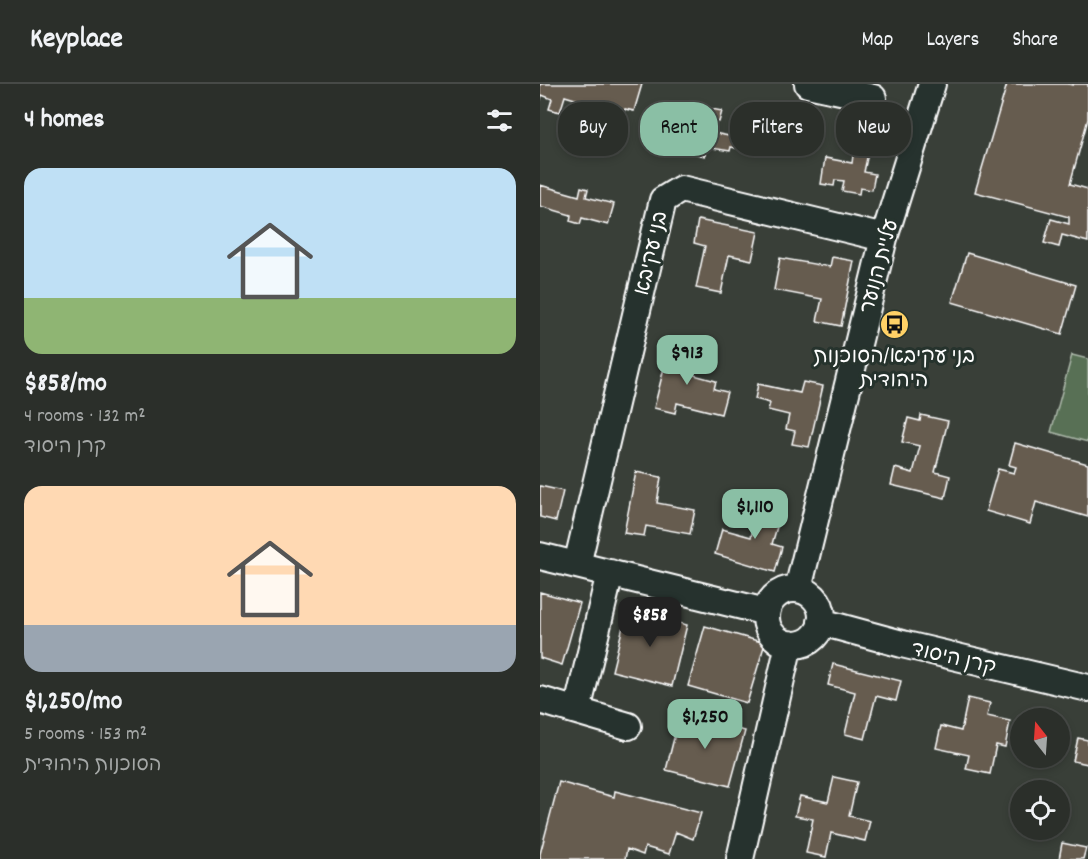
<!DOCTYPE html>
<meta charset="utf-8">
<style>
:root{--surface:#2b2f2a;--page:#373b36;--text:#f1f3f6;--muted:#a6a9a8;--line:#474a47;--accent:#8abfa5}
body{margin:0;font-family:Dekko,"Playpen Sans Hebrew",sans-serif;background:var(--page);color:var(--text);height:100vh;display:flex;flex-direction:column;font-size:22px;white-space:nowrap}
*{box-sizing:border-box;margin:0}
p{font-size:20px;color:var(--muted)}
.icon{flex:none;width:33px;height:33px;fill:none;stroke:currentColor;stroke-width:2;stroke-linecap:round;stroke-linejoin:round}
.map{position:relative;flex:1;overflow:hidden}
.sheet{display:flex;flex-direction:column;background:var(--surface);width:540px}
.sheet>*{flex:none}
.guide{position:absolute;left:18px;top:18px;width:440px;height:54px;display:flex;gap:12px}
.needle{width:39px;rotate:343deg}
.tools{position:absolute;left:470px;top:624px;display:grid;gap:12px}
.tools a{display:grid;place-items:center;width:60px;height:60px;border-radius:50%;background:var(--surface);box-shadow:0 3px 9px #0003,0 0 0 2px var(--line);font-size:30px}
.price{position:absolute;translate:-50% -51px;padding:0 14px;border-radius:12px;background:var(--accent);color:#111;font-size:20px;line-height:39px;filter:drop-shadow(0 2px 3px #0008)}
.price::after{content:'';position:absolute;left:50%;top:36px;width:18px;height:14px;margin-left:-9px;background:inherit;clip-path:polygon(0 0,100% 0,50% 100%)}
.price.on{background:#222;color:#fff}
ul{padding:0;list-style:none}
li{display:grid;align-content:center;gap:12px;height:318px;padding:0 24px}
li span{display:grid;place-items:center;height:186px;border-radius:18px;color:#555}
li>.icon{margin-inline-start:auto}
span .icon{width:108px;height:108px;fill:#fffc;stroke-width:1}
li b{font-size:26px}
h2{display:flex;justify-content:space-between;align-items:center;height:72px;padding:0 24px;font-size:26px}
.chip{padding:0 21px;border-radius:24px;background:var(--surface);box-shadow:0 3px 9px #0003,0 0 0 2px var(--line);font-size:21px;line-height:54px}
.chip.on{background:var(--accent);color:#111}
header{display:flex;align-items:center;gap:36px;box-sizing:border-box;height:84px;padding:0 30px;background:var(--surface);border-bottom:2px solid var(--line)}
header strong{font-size:28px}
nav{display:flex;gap:33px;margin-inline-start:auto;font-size:21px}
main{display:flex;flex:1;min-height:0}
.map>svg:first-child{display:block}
.green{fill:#587055;stroke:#acb8aa;stroke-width:1.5}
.building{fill:#665b50;stroke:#fff;stroke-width:1.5}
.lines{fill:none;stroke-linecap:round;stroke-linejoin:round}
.minor-casing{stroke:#fff;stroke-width:30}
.minor{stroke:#26332d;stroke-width:26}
.labels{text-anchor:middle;stroke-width:6;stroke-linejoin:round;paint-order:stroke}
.street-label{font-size:21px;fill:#fff;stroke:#26332d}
.poi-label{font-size:21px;fill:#fff;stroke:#26332d}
</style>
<header>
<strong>Keyplace</strong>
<nav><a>Map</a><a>Layers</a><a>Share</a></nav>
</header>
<main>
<section class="sheet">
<h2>4 homes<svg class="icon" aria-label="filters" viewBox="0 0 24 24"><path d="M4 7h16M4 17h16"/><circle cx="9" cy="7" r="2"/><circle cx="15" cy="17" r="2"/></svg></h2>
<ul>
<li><span style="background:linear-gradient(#bfe0f5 70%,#8fb573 0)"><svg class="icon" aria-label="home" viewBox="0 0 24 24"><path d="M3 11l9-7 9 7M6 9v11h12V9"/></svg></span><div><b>$858/mo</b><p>4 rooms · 132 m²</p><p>קרן היסוד</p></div></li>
<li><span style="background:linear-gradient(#ffd9b3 75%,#9aa5b1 0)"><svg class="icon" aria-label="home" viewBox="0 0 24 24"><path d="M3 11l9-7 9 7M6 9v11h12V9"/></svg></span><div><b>$1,250/mo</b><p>5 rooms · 153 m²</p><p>הסוכנות היהודית</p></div></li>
</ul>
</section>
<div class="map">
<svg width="548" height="775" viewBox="0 0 548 775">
<rect width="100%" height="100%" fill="#393f38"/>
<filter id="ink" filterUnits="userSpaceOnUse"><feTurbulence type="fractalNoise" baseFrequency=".0167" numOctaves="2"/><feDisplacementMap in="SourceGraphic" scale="12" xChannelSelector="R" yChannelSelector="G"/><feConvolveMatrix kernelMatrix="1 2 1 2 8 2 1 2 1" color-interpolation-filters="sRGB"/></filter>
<g filter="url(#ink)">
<path class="green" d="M532,271L548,275V358L511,348Z"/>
<path class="building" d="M0,0H102L94,27L85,25L82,34L63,28L60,37L54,35L58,22L25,12L20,28L9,25L12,15L2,11L0,18Z
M467,0H528L533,1V0H548V35L530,100L548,105V158L522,151L519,163L504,159L511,135L529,140V133L435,108Z
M151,21L182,27L179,38H176L174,49L189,52L190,44L209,47L206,66L191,63L190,67L166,63L165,72L151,69L152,63L143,62L144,56L136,55L139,40L147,41Z
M308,49L336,54L333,70L328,69L324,88L335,90L332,106L320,104L319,110L302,107L304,97L295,96L294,102L281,100L285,74L312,79L314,64L305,63Z
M0,101L39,112L41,103L48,105L46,113L74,120L68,141L42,134L40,140L30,137L31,131L0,122Z
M158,136L218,148L212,176L189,171L181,209L156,204L165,162L154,159Z
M427,169L536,201L522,250L412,218Z
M292,173L314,177L301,242L277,237L282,215L234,206L240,174L290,183Z
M129,264L151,269L149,277L157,279L154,291L176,297L174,305L187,308L181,330L137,319L135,329L114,324Z
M263,298L283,302L269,363L252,360L255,347L246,345L249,331L228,326L230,319L215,315L218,300L260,309Z
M381,331L408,337L395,388L410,392L405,414L351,401L355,384L373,389L380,362L362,358L368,334L380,337Z
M475,359L548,380V433L496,418L490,440L446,427L458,385L474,389L476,383L469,381Z
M96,388L121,393L117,419L155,426L150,450L106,442L104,452L84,449Z
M0,402L23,407L16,437L0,433Z
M221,416L243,422L232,460L242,463L235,488L175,470L182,445L211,453Z
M0,508L40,519L22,581L0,574Z
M87,526L147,541L132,602L72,587Z
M165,542L225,559L207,619L148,602Z
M293,580L361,597L356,617L336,612L325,655L305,650L315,608L288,601Z
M428,614L450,619L447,632L470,637L465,663L456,661L450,690L426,685L429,671L396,664L401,642L421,647Z
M140,630L205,647L190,702L126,686Z
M538,654L548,656V680L533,677Z
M294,693L317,698L309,732L330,737L325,757L291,749L286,773L266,769L273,735L255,732L260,712L288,718Z
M19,698L74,713L75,707L161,729L153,755L136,748L129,770L105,763L103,771L87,765L85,775H0V770Z
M522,759L546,764L543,775H519Z"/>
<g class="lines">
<defs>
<path id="minor" d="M268,0L333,14
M0,472L226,528
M37,481L123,116L141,105L344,154
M258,505L344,154L392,0
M226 533a28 28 0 1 1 56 0a28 28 0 1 1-56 0Z
M281,538L362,560L548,604
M0,616L37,627L70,489
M37,627L88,642
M200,775L249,560"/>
</defs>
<use href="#minor" class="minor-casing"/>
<use href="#minor" class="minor"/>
</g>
</g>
<defs>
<symbol id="bus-disc" viewBox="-11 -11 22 22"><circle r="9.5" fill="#ffd166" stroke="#26332d"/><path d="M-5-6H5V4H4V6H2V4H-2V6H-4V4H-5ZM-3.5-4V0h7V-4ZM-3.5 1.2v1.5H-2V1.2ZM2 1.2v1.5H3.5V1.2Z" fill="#111"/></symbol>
</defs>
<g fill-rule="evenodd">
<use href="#bus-disc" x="338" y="224" width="33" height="33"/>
</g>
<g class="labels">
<g class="street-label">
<text transform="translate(110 169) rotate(-77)" y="7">בני עקיבא</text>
<text transform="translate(338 182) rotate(-75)" y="7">עליית הנוער</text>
<text transform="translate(414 573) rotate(13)" y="7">קרן היסוד</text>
</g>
<g class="poi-label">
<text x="354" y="278">בני עקיבא/הסוכנות<tspan x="354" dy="24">היהודית</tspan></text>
</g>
</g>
</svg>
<div class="tools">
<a><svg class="needle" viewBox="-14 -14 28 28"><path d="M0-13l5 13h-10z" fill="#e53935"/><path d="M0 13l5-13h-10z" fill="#a6a9a8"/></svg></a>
<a><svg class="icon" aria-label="locate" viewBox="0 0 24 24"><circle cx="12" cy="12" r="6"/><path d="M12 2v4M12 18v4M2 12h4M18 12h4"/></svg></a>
</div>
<b class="price" style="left:147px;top:302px">$913</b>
<b class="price" style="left:215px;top:456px">$1,110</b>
<b class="price on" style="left:110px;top:564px">$858</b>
<b class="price" style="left:165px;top:666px">$1,250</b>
<div class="guide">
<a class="chip">Buy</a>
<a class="chip on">Rent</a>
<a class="chip">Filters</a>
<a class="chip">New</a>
</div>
</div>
</main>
